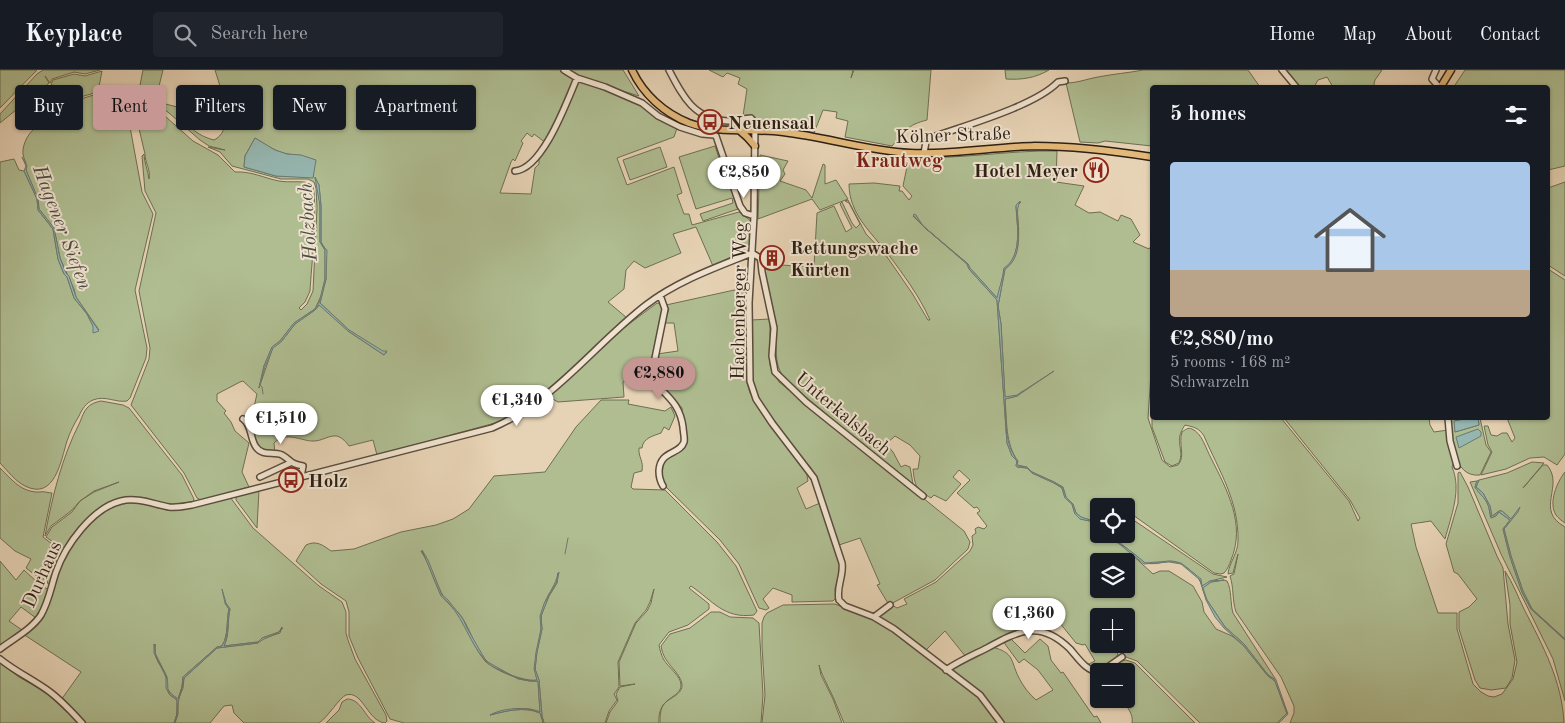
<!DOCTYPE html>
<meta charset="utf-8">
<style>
:root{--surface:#171b24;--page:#20242c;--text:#f1f3f6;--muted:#9ea1a6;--line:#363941;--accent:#c59692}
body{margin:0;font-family:"Old Standard TT",serif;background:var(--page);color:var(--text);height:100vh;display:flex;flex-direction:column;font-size:19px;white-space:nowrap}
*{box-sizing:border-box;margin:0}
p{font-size:16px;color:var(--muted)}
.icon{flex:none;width:28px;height:28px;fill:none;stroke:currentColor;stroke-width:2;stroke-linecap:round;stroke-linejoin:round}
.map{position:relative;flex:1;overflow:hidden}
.side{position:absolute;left:1150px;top:15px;width:400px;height:335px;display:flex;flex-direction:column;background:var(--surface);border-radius:5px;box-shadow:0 1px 4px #0004}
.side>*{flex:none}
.hud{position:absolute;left:15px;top:15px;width:475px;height:45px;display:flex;gap:10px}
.controls{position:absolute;left:1090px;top:428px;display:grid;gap:10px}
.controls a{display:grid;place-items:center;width:45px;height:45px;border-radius:5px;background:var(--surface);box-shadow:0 1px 4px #0004;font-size:25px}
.price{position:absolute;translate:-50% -42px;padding:0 11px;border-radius:18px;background:#fff;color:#222;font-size:16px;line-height:32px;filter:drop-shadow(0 1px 2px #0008)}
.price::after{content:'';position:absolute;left:50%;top:30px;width:15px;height:11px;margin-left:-8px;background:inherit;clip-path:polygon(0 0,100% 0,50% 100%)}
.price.selected{background:var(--accent);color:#111}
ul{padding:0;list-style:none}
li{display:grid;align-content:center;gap:10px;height:265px;padding:0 20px}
li span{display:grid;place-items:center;height:155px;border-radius:5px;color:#555}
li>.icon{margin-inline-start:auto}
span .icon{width:90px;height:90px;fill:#fffc;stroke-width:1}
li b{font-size:21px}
h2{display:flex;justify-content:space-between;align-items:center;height:60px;padding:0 20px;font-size:21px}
.pill{padding:0 18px;border-radius:5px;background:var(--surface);box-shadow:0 1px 4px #0004;font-size:18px;line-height:45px}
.pill.selected{background:var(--accent);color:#111}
header{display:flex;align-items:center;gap:30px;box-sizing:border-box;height:70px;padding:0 25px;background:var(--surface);border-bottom:1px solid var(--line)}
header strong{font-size:24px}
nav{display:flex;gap:28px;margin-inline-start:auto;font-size:18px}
.search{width:350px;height:45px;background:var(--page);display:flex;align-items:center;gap:12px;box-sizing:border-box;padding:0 18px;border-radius:5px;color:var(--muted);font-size:19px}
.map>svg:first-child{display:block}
.green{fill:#afbd91;stroke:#6e6e53;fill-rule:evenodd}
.water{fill:#96b7b1;stroke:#6c7a73}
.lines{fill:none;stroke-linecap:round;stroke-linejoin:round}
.stream{stroke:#6c7a73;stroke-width:1}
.minor-casing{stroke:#5b4c3d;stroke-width:8}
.major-casing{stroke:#2d1f15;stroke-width:9}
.minor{stroke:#efe2ce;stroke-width:5}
.major{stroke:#e3b97a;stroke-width:6}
.labels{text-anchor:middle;stroke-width:4;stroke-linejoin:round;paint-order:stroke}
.poi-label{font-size:19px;font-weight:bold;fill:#2d1f15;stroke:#efe2ce;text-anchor:start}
.street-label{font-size:19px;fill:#2d1f15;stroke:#efe2ce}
.neighbourhood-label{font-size:20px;font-weight:bold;fill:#7a1f14;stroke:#efe2ce}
.water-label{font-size:20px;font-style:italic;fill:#4c4d44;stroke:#efe2ce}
</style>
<header>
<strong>Keyplace</strong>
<div class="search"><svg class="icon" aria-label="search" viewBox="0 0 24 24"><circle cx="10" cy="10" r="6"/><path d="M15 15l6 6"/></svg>Search here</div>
<nav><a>Home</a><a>Map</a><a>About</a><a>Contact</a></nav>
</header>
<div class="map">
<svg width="1565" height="653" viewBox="0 0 1565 653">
<rect width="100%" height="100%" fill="#e6d2b4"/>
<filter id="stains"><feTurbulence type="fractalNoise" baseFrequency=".004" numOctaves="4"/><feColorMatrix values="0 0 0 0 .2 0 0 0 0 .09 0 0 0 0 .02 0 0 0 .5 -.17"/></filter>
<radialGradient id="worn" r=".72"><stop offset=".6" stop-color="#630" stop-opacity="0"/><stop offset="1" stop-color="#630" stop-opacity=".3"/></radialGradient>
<path class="green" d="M0,0H37L0,38Z
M43,0H100L85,4L74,2L52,9L50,13L45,6L49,13L0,53V44L37,4Z
M143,0H163L156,28L158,29V32L181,38C183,55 198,66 214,70C232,61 223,37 221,21L216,19V16H220L215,0H560L574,9L549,66L546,73L534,64L532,67L527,63L521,71L523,73L515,91L513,89L511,92L500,123L531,124L535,98L539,94V86C558,66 565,38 576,13L580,11L637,33L662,50L677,58L674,67L617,88L627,115L674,97L682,123L677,125L684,144H689L692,155L739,142L751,151L750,174L741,182L713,196L696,157L673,164L681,183L645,198L634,191L626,200L624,219L608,232L627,248L569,301L527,337L495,353L377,385L373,370L349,376C346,372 343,368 337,366C329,365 322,371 314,371C303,372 286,360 274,373L275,383C241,383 252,346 257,324L243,311L240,312L217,324V331L226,341L224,343L231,352L235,361L249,373L242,402L249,417L201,430L197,428L184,403L131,335L149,289L150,278L139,221L156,143L145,121L142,86L144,84C144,92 148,100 149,109C151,100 145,93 145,84L136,46L138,37L137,25L166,47L193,71L218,85L235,102C251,101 264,108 279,111C290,113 302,110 312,114C319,130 311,200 310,221L305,232L299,238L301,240L307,234L313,221L317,138L316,118L314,112L308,109H281L232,96L220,82L208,77L225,80L209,76L200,70L169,43L139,20ZM255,68C266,75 276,82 288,84C299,87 304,86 315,90L313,107L276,106L244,97L245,86ZM315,108L319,115L321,136V172L326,180V209L320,233L349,260L383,282H387L384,285L348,261L320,234L315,240L295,254L281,272L273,277L259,318L264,296L272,277L280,271L294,253L315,239L321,226L325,209V180L320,172V136L318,115Z
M566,0H623L639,26L581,8Z
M709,0H853L851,8L854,0H931L927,50C907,55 905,61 892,76L845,67L848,51L836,48L837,42L823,40L814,63L786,56L761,54L753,46H743L747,19L738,14L740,8L727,3L723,7Z
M1005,0H1049C1035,8 1022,10 1006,9Z
M1143,0H1248L1260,17L1152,18V76L1105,71L1098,73L1080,72L1066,13C1077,13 1087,9 1098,7C1113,4 1128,3 1143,0Z
M1284,0H1382L1375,10L1373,18L1333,17L1327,7L1318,10L1314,17H1299Z
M1465,0H1565V96L1548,100V18H1453Z
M102,1L98,22L70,30L51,14L53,10L74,4L85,6Z
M110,22H130L131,25L128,33V46L142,122L153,144L135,220L147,278L146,288L130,328L127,331C116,333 105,325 93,330C86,333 82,339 79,346C74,354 70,362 67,371C61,390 55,431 25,416C15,411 8,401 0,393V92L14,89L19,100L24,101L37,129L38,140L53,159L58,189L64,204L67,207L74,228L87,244L93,256L99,260L76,227L74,219L60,188L54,158L39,139L38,129L26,100C28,90 20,88 24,75C30,54 54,46 71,37C76,35 79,30 84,28C91,25 102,24 110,22Z
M715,76L728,115L731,114L738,139L703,151L700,144L733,133L732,128L696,139L679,87Z
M660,77L667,97L630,110L623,90Z
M1057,81L1056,112L1084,116L1075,135L1089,143L1100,142L1118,151L1121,145L1131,149L1140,165L1133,172L1149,179L1152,175V288L1148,348L1162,390L1170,397L1178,395C1186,386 1178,374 1182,362C1185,360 1188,357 1192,359C1202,363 1206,379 1211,388C1227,420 1246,454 1231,490C1229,495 1228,499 1224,503L1221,504L1214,503L1126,440V436H1121L1110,429L1108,432L1114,436H1099V458L1096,449L1090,450L1081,447L1076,443L1073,434L1066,427L1063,417L1054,412L1032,402L1027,397L1017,395L1018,391C1005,374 1007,350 1005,329L1017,326L1023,321L1017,326L1005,328L1001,254L998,236L1005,199C1024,186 1018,155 1017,136L1021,132L1016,136C1017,155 1023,185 1004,199C1003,209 999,218 998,229L970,198L968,194L923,156L915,144L913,146L923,156L967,194L969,199L997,230L1007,373L1012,386L1017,391L1016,396L1017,397L1027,398L1032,403L1054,413L1062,418L1065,428L1072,434L1075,444L1080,449L1090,451L1096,450L1099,464C1105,464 1111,471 1118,472L1153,504L1160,501H1169L1193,516L1202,532L1204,542L1216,559L1232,566L1243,575L1268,606L1275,611L1287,644L1277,653H1200L1137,591L1126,587L1113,574H1126V546H1099V574H1109L1118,582L1117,587L1104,599L1098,601L1087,595L1095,591L1085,574L1083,575L1076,573L1059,552L1053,556L1049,562L1028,559L1027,558L1015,561L966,587L945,561L925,581L877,547L892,535L897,538L907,534L904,529L936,512L970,481L973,475L972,466L976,463L975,459L978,457L984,459L987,456L977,443L980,441L977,437L974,438L957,423L970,410L959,400L953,407L961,414L946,431L934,425L931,428C916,419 915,417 913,399H918L920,386L910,375L895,366L886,374L893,382L901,397L905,395L910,397L913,414L911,415L787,311C770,294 779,269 775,248C772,230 765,213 764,194L814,197L817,143L834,136L846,162L852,158L840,134L842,132L852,153L856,158L860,154L849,133L845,131L848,130L866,164L885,184L912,223L928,250H930C920,227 903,204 888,184C871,162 849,144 849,114L874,113L900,116L899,121H902L909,130L912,126L903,116L909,87C959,90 1008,80 1057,81ZM1099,491H1126V519H1099Z
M760,85L788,91L783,100L785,104L780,111L806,120L812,128L823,94L825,95V114L836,110L848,129L820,140L812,129L758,149Z
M1565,112V206L1548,195V118Z
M1548,199L1565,210V384L1557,395L1544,387L1530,388L1506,399L1481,405L1492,382L1488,375L1484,356H1488L1491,365L1497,366L1502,363H1507L1512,372L1515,368L1507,348H1548Z
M748,217L746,233L747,313L750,323L765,347L806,400L808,411L797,418L806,439L820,433L841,496L835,519L836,528L833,531L792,532V525L773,518L763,529L769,538L766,540L759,538L739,494L720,470L665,416L662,409L663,393L685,370L682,338L658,311L653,300L657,284L678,281L674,253H664L669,239L666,235Z
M657,233L662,234L663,239L652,292L623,312L624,327L558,332L551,328L550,325L617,263Z
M770,249V295L779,312L964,461L970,472L968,479L935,510L889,535L877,515L880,514L860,468L839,475L816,407L811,398L790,373L759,329L754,319L752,307L751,250Z
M601,330H629L628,334L665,341L671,337L675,346L669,360L664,357L661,363C653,366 643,368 642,378H639C638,387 644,391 642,401L634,403L631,417L633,419L665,420L717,472L736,496L757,541L754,545C724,549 713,531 691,516L689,518L709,534V539L688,555L669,562L659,575C660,580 661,585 664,590C668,597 681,606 681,615C681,629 657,626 659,653H606L610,642L618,631L616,624L620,617L635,614L620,616L619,592L636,553L647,541L651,533L654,519L650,532L646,540L635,553L618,592L619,617L614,624L617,630L609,641L605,653H544L542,646L539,610L535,599L537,582L542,559L541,546L549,526L557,513L558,503C556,515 549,522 545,532C540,543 542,548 541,559C539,578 532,590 537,610C524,612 494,600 485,589C475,577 471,562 463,549C458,540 445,531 441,522C434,508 431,494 421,481C430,495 433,509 440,523C445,532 457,540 462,550C469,563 475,579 485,591C494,600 524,613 538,611L540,642C524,635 506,640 490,645C506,641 524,636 540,643L543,653H404L390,649L358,588L349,566V542L346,531L321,514L296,491L306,475C316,470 323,475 331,481L354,479L401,462L436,455L453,449L469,439L494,406L545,402L576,357Z
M101,331L123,335L129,338L182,405L194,429L193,432C172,439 153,429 132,427C102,425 68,467 57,492C54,499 53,507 51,514H48C44,500 45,486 54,475L53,472L46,467L52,457L72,442L80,431L94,422L119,412L94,421L80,431L71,441L51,456L45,466C52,427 62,387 80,352C82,347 84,341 87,338C90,334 96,332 101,331Z
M1152,335V348H1281L1349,431L1358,451L1360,448L1350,430L1284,348H1429L1430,355L1434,362L1448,360L1454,392L1452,397C1462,420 1451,446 1445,469L1431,451L1411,454L1416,477L1438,543H1457V559L1473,614L1481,622L1488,626L1494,627L1502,624L1513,609L1517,592L1510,554V535L1505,501C1513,513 1518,527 1524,539C1543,576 1562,611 1564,653H1290L1294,643V636L1281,607L1236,542C1232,530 1234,518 1230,506L1234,504L1238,484L1233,503L1228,504C1229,493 1238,483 1238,471C1239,431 1219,401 1204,366C1199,358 1194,357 1185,355C1173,372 1185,378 1179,393L1172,396L1165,392L1152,357Z
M1450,348H1470L1455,351V362L1479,355L1478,348H1480L1486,375L1491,382L1480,405C1452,408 1452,367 1450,348Z
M1532,392L1544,393L1523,418L1543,395H1547C1565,416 1534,440 1565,457V569L1532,539L1523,521L1511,486L1504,459L1518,441L1511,449L1502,441H1499L1492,447L1490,436L1483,423L1476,417L1479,410L1507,403Z
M0,398C12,410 22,423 40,422C44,421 48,423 52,423L43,467L52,474C44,485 43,499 44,512L26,498L31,489L15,481L0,468Z
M1460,402L1468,417L1497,486L1503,498L1508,554L1515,590L1512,608L1506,618L1491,620L1480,618L1475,610L1459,559V542L1469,537L1477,529L1458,504L1454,502L1446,474L1458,433V403Z
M1565,402V453C1562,451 1558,448 1556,445C1548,433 1557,412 1565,402Z
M1477,411L1475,417C1479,424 1485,427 1488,435C1490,439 1489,443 1491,448L1496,446L1499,442L1510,450L1503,459L1510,487L1522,522L1531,539L1565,570V631L1553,589L1501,484L1470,412Z
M259,420L257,458L236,430V426Z
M230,427L253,458L319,516L342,532L346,542V563L348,570L355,589L386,645L387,651L385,653C367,651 363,620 346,625C340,627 328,647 319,653H244L234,643L232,635L224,636L210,653H175L178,644V630L183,618L184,608L217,578L258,573L262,569L280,563L282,557L279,562L262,568L258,572L224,576C230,564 227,552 230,539L225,533L229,539C226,552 229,564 222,576L217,577L183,607L182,617L178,629L171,624L167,618V607L155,583V574C153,591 162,593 166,607C170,620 162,620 177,630V644L174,653H84L61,630L81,602L23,564L45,541L52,526L60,498L75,471L93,451L112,436L122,433L133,432L163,438Z
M1126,445L1213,504L1227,507L1210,511L1202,517C1200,509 1197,506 1191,501C1169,482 1166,497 1145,493L1119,472L1111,470L1103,464H1126Z
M0,491L16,510L24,500L38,513L50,521L36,548L21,537L9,551L22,560L0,576Z
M1224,510L1227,511C1232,520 1230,533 1233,543L1276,610L1268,605L1244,574L1225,557L1207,530L1202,518L1211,512Z
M835,534L881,553L889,559L981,629L999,653H844L834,629L822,604L819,595L821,605L833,629L842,653H762L765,625L762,577V553L764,547L767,543L783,535Z
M711,542H720L730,547L753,548L759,553L763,625L761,653H660C660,647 660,639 664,634C670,627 683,625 682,614C680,601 663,594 661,576L670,564L690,558Z
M1010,568L1025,583L1040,569L1048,576L1051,590L1061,603L1063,602L1094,647L1097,646L1101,653H1003L984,626L951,602V598L992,577C1015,583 1010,590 1019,608C1023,616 1029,624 1036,630L1053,620L1038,600L1024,589L1019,593L1005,574L1004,571Z
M1126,590L1135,593L1195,653H1132C1134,644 1126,636 1122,629H1126V601H1106L1117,592Z
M0,593L19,607L44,621L79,653H0Z
M347,629C361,629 364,646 375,653H326L339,640L342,632Z"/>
<path class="water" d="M255,68L275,80L287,84L301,85L316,90L313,108L276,106L244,97L245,86Z
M22,87L27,96L26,100L38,129L39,139L54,158L60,188L66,203L69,206L76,227L99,261L93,263V256L87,244L74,228L67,207L64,204L58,189L53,159L38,140L37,129L24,101L26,96Z
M315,107L319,115L321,136V172L324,178L327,180L326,209L320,233L349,260L383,281H387L384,285L348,261L319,235L315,240L295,254L281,272L273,278L265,297L259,318L264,296L272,277L280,271L294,253L315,239L319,233L325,209V180L320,172V136Z
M1020,131C1011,150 1029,182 1005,199L998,236L1001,254L1005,327L1017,325L1054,301L1017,326L1005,329C1006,343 1005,360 1009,374C1011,382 1017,389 1018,396L1027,397L1032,402L1054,412L1063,418L1066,427L1073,434L1076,443L1081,447L1090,450L1096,449L1099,460L1096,450L1090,451L1080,449L1075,444L1072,434L1065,428L1062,418L1054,413L1032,403L1027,398L1017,397L1016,396L1017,391L1012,386L1007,373L997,230L969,199L967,194L923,156L913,145L915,144L923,156L968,194L970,198L997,228C999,218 1003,209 1004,198C1023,186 1017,155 1016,135Z
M1470,348H1478L1479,355L1455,362L1454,351Z
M1478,359L1481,362V366L1459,378L1456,367Z
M1479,410L1476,417L1483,423L1490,436L1492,446L1499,441H1502L1511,449L1520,437L1518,442L1504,459L1511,486L1523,521L1532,539L1565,569V570L1531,539L1522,522L1510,487L1503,459L1510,450L1499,442L1492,448C1489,443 1490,439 1488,435C1485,427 1479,424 1475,417L1477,411Z
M1102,464C1117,471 1132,481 1145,493L1169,491L1181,493L1201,509L1202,516L1210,511L1224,510L1211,512L1203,518L1207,530L1225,557L1244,574L1268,605L1276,610L1288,644L1279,653H1277L1287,643L1275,611L1268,606L1243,575L1224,558L1215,547L1206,530L1200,510L1181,494L1169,492L1144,494L1118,473L1111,471Z
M422,480L428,490L442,525L448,530L463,549L467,558L486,591L518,609L531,611L537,610L534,599L536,582L541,559L540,546L544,534L556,513L559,502L557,513L549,526L541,546L542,559L537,582L535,599L539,610L542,646L544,653L540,643C524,636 506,641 490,645C502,638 526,636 540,642L538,611C525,612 516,608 505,602C498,599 489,596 485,590C467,570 463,543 441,526Z
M222,519L226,533L230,539C227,552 229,564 224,576L258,572L262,568L279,562L283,558C277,566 266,566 258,573L217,578L184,608C183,616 180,622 179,629C177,638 178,645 174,653L177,644V630L170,625L166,618V607L154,583V574C155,579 155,586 158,592C161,597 165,601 166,606C171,618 162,619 178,629L182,617L183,607L217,577L222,576C229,564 226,552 229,539L225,533Z"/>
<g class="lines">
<path class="stream" d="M260,315L262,317L263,324
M262,347L260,345L266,340
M565,484L568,468"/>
<defs>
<path id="minor" d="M564,0L577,8L605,17L642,33L658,46L680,57L702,64L714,65L716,66L740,136L745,143L754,146
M669,0C683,27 694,49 728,51C735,52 743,48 751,48L755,53L754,146L749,233L750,311L756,329L772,353L814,408L842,493C844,506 836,517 839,530L845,536L874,547L894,559L980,625L1001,653
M1282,0L1297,18
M1436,0L1432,9L1440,18
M924,83L926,72L933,67C966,55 1035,36 1058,12L1065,11
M515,101C543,99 567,31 577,8
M752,183L760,188L761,192L762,202L774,258L772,286L775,302L806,332L923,426
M660,225L665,239L652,303C657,324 679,326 683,357C683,361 685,368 684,372C680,385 660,380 659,401C659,406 660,411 663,416
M1448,348L1450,371L1457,396
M243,349C252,355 250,369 256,377C263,387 273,381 282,385C291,390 290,394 303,396L301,407
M260,407L290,393
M874,547L890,535
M0,579C13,569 32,559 41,545C49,531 51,517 56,502C65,476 92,438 121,431C137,427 153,434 169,437C177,438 185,436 192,435L492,358C554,332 594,275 646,235C677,211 717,197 752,183
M0,589C16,602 34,610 50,622C62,631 72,642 82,653
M946,600C959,591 973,585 987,578C1018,561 1040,549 1070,579C1078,588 1086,601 1099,602
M1102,601L1122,587"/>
<path id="major" d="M632,0C643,24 664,43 689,53C719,64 752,58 783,62C826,67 868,81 910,83C952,85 994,77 1035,76C1075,76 1114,81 1152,87
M1440,18L1451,0
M739,60L747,67L755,76"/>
</defs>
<use href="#minor" class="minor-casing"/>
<use href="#major" class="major-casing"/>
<use href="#minor" class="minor"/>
<use href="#major" class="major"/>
</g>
<defs>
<symbol id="bus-ring" viewBox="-11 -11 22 22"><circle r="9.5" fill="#efe2ce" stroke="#8f2418" stroke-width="1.5"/><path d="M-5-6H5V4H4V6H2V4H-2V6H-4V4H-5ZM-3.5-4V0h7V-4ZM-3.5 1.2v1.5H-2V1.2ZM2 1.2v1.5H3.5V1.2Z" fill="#8f2418"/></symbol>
<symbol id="restaurant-ring" viewBox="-11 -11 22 22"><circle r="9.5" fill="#efe2ce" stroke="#8f2418" stroke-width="1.5"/><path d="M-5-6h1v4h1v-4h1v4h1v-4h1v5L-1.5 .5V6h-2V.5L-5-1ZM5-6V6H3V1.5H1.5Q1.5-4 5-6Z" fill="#8f2418"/></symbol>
<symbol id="building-ring" viewBox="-11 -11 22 22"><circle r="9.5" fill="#efe2ce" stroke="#8f2418" stroke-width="1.5"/><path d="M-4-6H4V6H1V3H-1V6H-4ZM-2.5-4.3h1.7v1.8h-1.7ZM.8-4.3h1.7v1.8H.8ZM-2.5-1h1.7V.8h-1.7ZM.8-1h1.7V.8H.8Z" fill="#8f2418"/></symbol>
</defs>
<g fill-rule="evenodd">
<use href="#bus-ring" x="696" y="38" width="28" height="28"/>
<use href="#restaurant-ring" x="1082" y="86" width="28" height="28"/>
<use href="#building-ring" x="758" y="174" width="28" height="28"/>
<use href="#bus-ring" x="277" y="396" width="28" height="28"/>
</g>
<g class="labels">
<g class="poi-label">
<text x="728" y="59">Neuensaal</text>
<text x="1078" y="107" text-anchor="end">Hotel Meyer</text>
<text x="790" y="184">Rettungswache<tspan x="790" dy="22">Kürten</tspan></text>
<text x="308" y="417">Holz</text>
</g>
<g class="street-label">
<text transform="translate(953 64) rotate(-2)" y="7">Kölner Straße</text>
<text transform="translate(738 231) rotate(-89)" y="7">Hachenberger Weg</text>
<text transform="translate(844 343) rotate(40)" y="7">Unterkalsbach</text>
<text transform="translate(41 504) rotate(-66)" y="7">Durhaus</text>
</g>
<g class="neighbourhood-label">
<text x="899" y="97">Krautweg</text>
</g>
<g class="water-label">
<text transform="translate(307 152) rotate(-94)" y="7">Holzbach</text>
<text transform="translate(63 157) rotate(69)" y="7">Hagener Siefen</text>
</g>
</g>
<rect width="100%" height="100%" filter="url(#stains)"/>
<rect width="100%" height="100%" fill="url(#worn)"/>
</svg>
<div class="controls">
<a><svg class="icon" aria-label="locate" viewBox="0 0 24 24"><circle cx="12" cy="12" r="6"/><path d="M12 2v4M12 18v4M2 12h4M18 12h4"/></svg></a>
<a><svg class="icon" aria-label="layers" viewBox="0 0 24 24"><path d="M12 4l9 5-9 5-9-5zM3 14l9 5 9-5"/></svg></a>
<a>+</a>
<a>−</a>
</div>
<b class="price" style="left:744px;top:129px">€2,850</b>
<b class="price selected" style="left:659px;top:330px">€2,880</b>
<b class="price" style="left:517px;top:357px">€1,340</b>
<b class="price" style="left:281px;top:375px">€1,510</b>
<b class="price" style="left:1029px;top:570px">€1,360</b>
<div class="hud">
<a class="pill">Buy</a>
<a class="pill selected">Rent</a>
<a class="pill">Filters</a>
<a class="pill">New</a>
<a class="pill">Apartment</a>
</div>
<section class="side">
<h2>5 homes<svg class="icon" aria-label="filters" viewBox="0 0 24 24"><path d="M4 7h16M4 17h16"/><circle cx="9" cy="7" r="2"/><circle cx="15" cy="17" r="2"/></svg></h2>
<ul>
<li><span style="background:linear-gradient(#a9c7e8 70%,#b9a48a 0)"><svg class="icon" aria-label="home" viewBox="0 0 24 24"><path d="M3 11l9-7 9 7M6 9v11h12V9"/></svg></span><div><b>€2,880/mo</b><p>5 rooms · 168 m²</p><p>Schwarzeln</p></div></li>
</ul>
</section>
</div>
